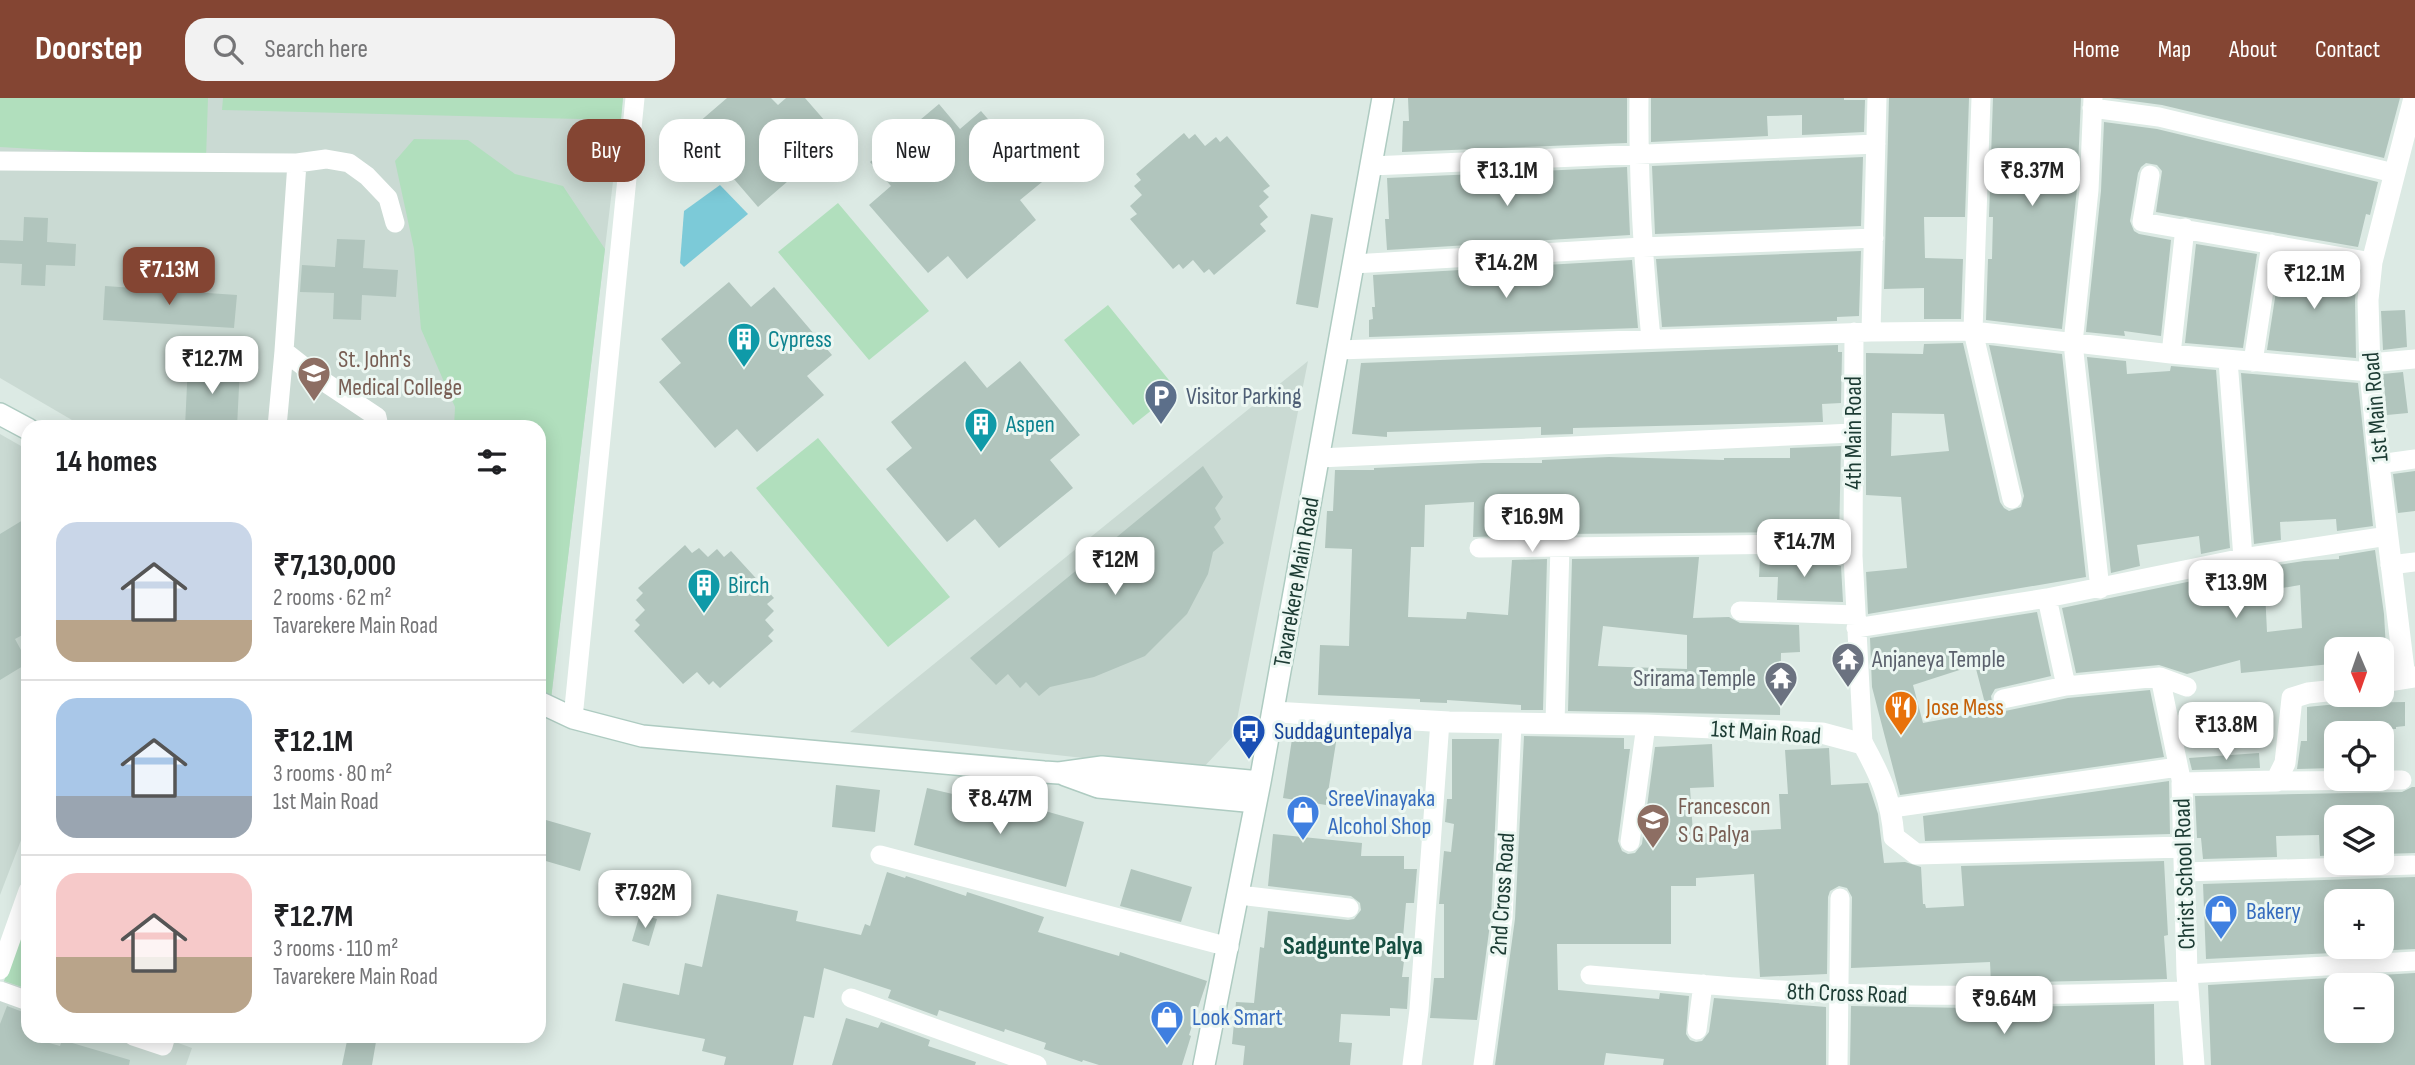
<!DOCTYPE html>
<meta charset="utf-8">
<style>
:root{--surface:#fff;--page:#f2f2f2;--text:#202124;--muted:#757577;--line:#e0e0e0;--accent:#844533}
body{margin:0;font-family:"Sofia Sans Condensed",sans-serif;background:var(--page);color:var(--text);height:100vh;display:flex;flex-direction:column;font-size:26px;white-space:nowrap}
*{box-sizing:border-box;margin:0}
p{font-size:23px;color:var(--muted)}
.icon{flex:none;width:38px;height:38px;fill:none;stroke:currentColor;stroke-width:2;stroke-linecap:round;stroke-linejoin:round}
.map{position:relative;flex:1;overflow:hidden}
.details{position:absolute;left:21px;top:322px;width:525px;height:623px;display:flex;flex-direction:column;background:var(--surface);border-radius:21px;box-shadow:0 4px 18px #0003}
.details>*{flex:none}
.banner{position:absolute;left:567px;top:21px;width:665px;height:63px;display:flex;gap:14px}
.needle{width:46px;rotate:178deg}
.tools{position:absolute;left:2324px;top:539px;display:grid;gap:14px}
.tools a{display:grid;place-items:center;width:70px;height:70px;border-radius:14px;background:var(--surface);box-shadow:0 4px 18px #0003;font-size:35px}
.price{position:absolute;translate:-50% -60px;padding:0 16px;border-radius:14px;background:#fff;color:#222;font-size:23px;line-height:46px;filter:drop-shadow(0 2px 4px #0008)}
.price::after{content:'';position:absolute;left:50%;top:42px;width:21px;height:16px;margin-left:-10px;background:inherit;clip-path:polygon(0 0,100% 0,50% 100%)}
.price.on{background:var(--accent);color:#fff}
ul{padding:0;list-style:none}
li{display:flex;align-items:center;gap:21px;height:175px;padding:0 35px}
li+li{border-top:2px solid var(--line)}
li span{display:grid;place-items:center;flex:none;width:196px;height:140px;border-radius:21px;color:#555}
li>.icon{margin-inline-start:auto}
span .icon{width:84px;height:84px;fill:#fffc;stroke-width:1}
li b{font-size:30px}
h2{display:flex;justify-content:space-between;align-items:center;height:84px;padding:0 35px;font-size:30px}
.chip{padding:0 24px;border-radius:21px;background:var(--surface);box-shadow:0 4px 18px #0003;font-size:24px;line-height:63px}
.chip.on{background:var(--accent);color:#fff}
header{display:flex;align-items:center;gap:42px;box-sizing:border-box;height:98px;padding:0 35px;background:var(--accent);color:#fff}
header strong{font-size:33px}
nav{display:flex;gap:38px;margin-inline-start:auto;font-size:24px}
.search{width:490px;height:63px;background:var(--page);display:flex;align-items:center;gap:18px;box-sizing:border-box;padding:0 24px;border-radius:21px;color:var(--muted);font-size:26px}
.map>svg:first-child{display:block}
.built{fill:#cadad3}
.green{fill:#b1dfbd}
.water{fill:#7ccad8}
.building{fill:#b1c5bd;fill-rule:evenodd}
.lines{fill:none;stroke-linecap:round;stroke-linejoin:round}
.secondary-casing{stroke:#aecbc1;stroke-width:24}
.minor{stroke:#fff;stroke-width:19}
.tertiary{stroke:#fff;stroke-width:21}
.secondary{stroke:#fff;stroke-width:21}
.labels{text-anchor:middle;stroke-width:6;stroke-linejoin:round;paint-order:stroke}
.culture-label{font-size:24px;fill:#0d838f;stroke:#ecf7f2;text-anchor:start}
.education-label{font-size:24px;fill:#785e54;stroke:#ecf7f2;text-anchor:start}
.service-label{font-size:24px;fill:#4e5e75;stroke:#ecf7f2;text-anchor:start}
.street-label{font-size:24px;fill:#1c3b33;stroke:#ecf7f2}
.worship-label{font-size:24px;fill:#5b616d;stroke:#ecf7f2;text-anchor:start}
.food-label{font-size:24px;fill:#c56008;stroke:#ecf7f2;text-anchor:start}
.transit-label{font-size:24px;fill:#164399;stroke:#ecf7f2;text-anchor:start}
.shop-label{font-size:24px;fill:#366cbe;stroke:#ecf7f2;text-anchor:start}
.neighbourhood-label{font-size:26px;font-weight:bold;fill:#164f41;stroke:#ecf7f2}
</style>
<header>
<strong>Doorstep</strong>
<div class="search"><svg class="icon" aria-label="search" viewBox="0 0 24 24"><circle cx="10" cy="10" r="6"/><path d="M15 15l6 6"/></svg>Search here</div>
<nav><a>Home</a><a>Map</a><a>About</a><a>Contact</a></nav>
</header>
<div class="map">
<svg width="2415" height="967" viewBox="0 0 2415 967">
<rect width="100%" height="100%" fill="#dceae4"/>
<path class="built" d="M0,0H623L551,601L539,329H84L0,280Z
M1308,263L1234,637L1200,673L850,634Z
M0,336L28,352V724L0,797Z
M4,883L28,891V938H159L192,950L186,967H0V895Z"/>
<path class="green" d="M0,0H208L206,61L0,49Z
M223,0H623L621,22L222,12Z
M997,21L1085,27L1040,67Z
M414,41L468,42L515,76L563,88L605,151L551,601L539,594V329H454L455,309L421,231L414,151L395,63Z
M838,105L929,213L869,262L778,154Z
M1108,207L1177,292L1133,327L1064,242Z
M818,340L950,499L888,549L756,390Z
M28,818V891L4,883Z"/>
<path class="water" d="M720,87L748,116L684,169L680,165L684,113Z"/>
<path class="building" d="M727,0H771L778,7L786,0H805L839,39L758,109L691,31Z
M1408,0H1627V45L1402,54L1403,23H1409Z
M1651,0H1844V2H1865L1864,34L1802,37V17L1767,18L1768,38L1651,44Z
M1889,0H1969L1965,119H1924L1925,160L1963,161L1961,221H1924V190L1884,191Z
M1993,0H2081L2077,91L2062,231L1986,222L1988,161H1992L1993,119H1989Z
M2110,0H2400L2384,60L2162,7Z
M939,6L960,31L981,13L1042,84L1020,102L1036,122L967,181L948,158L928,175L869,107L891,88L870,64Z
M2104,24L2157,31L2378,84L2370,117L2366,116L2358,149L2156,114L2162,73L2157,67L2146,65L2141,69L2138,75L2130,123L2134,133L2139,136L2171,142L2161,238L2124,233L2125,238L2086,234L2101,93Z
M1184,35L1189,41L1195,36L1205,48L1216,39L1220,44L1227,38L1270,88L1263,93L1269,99L1259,108L1268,119L1260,126L1266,133L1214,177L1209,171L1204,175L1193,162L1183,171L1179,166L1173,171L1130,121L1137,116L1130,108L1142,97L1134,88L1141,82L1136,76Z
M1863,59L1861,128L1655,136L1652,68Z
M1627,69L1630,137L1387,152L1385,121H1389L1387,80Z
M1311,116L1333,120L1318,210L1296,206Z
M24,119L48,120L47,144L76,146L75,168L46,167L45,188L21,187L22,166L0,165V142L23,143Z
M337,141L365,142L363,170L398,172L396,199L362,197L361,222L333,221L334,195L300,194L302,167L335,169Z
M2196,146L2257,156L2243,250L2185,245Z
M1861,153L1859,218L1837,219V223L1662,229L1656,161Z
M2281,161L2353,173L2352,176L2357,177L2355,202L2356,260L2267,252Z
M1632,162L1638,230L1369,239V222L1373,221L1372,209H1375L1373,177Z
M729,184L751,209L774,189L832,257L807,278L824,297L757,354L737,331L715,350L659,284L681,265L661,241Z
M105,188L237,197L234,230L103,222Z
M2405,212L2407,249L2383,252L2381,213Z
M1963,245L2000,404L2004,410L2009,413L2021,409L2024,398L1989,247L2062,256L2086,479L1868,516L1866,474L1907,470L1901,399L1866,397V255L1923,256L1924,246ZM1892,315L1944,316L1949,353L1891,358Z
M1838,247V254H1842L1841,305L1822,306L1823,324L1573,330V336L1541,337V329L1387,334V339L1352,336L1361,265Z
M2087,259L2126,263L2127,276L2170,273L2171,268L2216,272L2230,450L2201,456L2199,438L2137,447L2140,468L2111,475Z
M965,263L987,290L1020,263L1080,337L1050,362L1073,390L999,450L975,421L947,444L886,371L912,350L891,324Z
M188,266L240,269L237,329H185Z
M2403,274L2408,315L2387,317L2383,276Z
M2241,275L2358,285L2373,428L2337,433L2336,421L2280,424L2281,442L2254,446Z
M1841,348L1839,442L1800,434L1560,436L1473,439L1474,404L1425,407L1424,449H1411L1408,519L1466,521L1467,514L1508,517L1512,462L1547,461L1543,612H1521V607L1447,602V605L1420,604V601L1318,597L1320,547L1349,548L1352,451L1325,450L1327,413H1333L1335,372H1374V370L1483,365H1542V362L1609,359L1724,362V360H1790V350Z
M1203,368L1223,399L1215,410L1221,421L1214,429L1224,445L1213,454L1208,476L1187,516L1145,558L1094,579L1050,589L1039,598L1026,584L1020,590L1008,576L996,587L970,560Z
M2415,373V413L2398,415L2393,376Z
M28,419V534L15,541L28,565L0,582V436Z
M685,447L692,455L699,450L708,459L717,451L724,459L731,453L774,500L767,506L774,513L765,522L774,532L768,538L773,543L720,590L713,583L709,587L697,574L683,586L634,533L640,527L635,522L645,512L636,502L643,495L638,490Z
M2375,452L2384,516L2386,551H2329L2331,566L2241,575L2240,562L2187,576L2159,567L2076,575L2062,510L2245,472L2304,463L2339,461V458ZM2300,487L2302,530L2267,534L2265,493Z
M1799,458L1841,468L1843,504L1777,502L1778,479H1759L1760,459Z
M1699,459L1693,520L1729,519L1740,525L1799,527L1800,554L1781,555L1780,617L1568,613L1572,461ZM1603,528L1687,537V571L1598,568Z
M2037,514L2051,578L1995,591L1991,598L1993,609L1999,612L2005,613L2068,600L2150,592L2164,659L1900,697L1872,589L1870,540ZM1975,567L1987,613L1923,625L1913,587Z
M2405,604V628L2396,629V631L2336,632V670L2297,671L2301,643H2307V609L2348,605Z
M1294,628L1338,632L1326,707L1283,700Z
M1524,638L1624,640V651H1630L1618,743L1622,753L1628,756L1635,755L1642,746L1655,649L1712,646L1714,689L1690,690L1693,736L1781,731L1779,696H1788L1785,652L1829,650L1831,687L1868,685L1878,716L1884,765L1905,764L1921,769L1923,806H1925L1926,810L1964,808L1961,768L2164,763L2168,837L2164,838L2167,881L1991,885L1990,864L1851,870L1852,799L1847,790L1839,788L1830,793L1828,799L1827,876L1760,879L1754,776L1696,780V788H1671V846H1557L1558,892L1659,901L1660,895L1689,898L1686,936L1690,942L1696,944L1702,943L1709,934L1714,900L1826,909V967H1663L1664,961L1606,955L1604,967H1495L1515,821Z
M1452,641H1499L1491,819L1477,922L1430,920L1434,880H1444V806H1439L1444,753L1451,754L1454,726L1445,724L1447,701H1452Z
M2259,655L2260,670L2192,672L2189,660Z
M2169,683L2170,736L1925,743L1923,718Z
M836,687L880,692L875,734L832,729Z
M2412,689H2415V755L2382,756V719H2336V757L2320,758L2319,737L2276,738L2277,759L2203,761L2201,740H2197L2195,698L2402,694Z
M927,690L1030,714L1031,709L1084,724L1066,789L914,747Z
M539,720L591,735L580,773L539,761Z
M1273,736L1362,745L1361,758H1404V771H1417L1414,805H1406L1401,863H1404L1402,879H1409L1407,911L1390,910V918L1341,916L1339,944L1352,945L1350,967H1243L1245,948L1232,946L1236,904L1254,905L1260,849L1264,850L1268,813L1348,822L1354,821L1361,812L1360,805L1351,798L1268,788Z
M1131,771L1192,789L1181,824L1120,808Z
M887,774L905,780L906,778L966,798L967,794L1044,819L1038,834L1119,858L1120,854L1207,883L1189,937L1191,938L1182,967H1099L1083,962L1082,964L1044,951L1046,945L1005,931L1004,934L939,912L937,918L888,900L891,892L824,870L814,920L804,918L793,967H724L726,959L702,953L705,941L615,923L623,885L679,897L685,865L702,869L717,796L798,813L796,823L861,837L865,826L870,828Z
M2415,779V851L2206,861L2203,786ZM2336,803H2382V849H2336Z
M640,816L657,821L649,848L632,843Z
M2415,875V967H2211L2208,887ZM2336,887H2382V933H2336Z
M2154,906L2155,967H1850L1851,908L1970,910Z
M7,908L28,916V939L60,948L62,942L130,962L129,967H0V926Z
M846,920L878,930L881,924L930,942L928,948L976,964L975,967H832Z
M348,938H377L372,967H342Z"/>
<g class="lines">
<defs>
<path id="secondary" d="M0,316L28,331
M539,604L573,620L642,638L1044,674L1059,675L1102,669L1260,684
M1065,677L1098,689L1256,704
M1204,967L1260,684L1383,0"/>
</defs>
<use href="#secondary" class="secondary-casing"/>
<path class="minor" d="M1639,0C1638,81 1643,161 1651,241
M1981,0L1973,233L2012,401
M2093,0L2089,92L2073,245L2100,491
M2092,10L2159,19L2394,75
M0,63L297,65L284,253L317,279L377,319L379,329
M297,65L326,61L349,65L367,78L388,100L395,125
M1371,68L1876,46
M2150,77L2142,124L2372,164
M1353,166L1642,149L1874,140
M1854,234L1853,458L1863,646
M1871,234L1877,0
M1338,252L1871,234L1973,233L2171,256L2370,274
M2171,256L2185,130
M2228,262L2243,460
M2253,264L2271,146
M2370,265L2415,261
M277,329L284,253
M1319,360L1852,335
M2379,366L2415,361
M1479,450L1800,446L1853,458
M2390,467L2415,464
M2047,500L2066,588
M1740,513L1856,517
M1856,530L2047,500L2243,460L2388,438
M2160,579L2187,589
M2003,601L2066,588L2160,579L2181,681
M573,620L635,0
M1555,625L1560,448
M2276,683L2402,682
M1892,710L2178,669
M1630,744L1646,627
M880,757L1229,849
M2184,774L2413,767
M1239,797L1349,810
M0,872L28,793
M2187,876L2415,863
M1590,877C1673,884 1755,892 1838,895C1955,900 2072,896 2188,893
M0,893L28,903
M851,900L1037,967
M1697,932L1703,886
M133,938L163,948L166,938
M1412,967L1419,912L1440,623
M1483,967L1503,820L1512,625
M1838,967L1840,800"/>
<path class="tertiary" d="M2405,580L2379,366L2370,274L2368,202L2372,164L2414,0
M2382,584L2415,579
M1273,614L1449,624L1646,627L1822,635L1863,646C1881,679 1891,701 1894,739L1916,756L2183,749
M2194,967L2187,876L2182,685L2276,683L2285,665L2292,600L2308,595L2336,592"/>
<use href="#secondary" class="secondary"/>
</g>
<defs>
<symbol id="building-pin" viewBox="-11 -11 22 30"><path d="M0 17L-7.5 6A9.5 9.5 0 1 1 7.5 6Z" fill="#0f9aa8" stroke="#ecf7f2"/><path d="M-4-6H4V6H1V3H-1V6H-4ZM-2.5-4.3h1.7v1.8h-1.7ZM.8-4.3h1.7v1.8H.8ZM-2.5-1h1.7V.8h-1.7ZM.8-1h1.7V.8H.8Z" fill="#fff"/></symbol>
<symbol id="university-pin" viewBox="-11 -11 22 30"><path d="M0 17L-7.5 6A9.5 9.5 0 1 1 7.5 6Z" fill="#8d6e63" stroke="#ecf7f2"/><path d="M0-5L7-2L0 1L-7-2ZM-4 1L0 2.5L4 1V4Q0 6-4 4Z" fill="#fff"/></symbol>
<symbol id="parking-pin" viewBox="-11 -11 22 30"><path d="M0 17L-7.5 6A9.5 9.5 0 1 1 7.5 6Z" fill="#5c6f8a" stroke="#ecf7f2"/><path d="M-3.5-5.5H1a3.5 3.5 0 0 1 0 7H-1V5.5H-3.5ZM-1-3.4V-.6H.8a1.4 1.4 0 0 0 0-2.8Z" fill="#fff"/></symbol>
<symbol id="temple-pin" viewBox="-11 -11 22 30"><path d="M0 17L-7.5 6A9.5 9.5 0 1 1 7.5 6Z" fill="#6b7280" stroke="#ecf7f2"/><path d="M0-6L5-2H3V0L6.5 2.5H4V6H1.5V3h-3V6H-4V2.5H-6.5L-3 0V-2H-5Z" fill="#fff"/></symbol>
<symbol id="restaurant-pin" viewBox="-11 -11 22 30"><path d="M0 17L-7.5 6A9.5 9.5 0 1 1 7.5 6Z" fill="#e8710a" stroke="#ecf7f2"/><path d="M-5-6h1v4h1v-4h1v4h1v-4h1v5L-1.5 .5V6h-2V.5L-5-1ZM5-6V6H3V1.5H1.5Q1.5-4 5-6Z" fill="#fff"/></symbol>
<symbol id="bus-pin" viewBox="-11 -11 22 30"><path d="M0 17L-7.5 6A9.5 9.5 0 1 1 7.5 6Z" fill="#1a4fb4" stroke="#ecf7f2"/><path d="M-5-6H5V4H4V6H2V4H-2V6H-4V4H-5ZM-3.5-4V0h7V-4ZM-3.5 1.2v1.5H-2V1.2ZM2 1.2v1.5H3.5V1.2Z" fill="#fff"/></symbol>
<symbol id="shop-pin" viewBox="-11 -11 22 30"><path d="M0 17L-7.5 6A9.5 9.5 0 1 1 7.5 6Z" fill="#3f7fe0" stroke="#ecf7f2"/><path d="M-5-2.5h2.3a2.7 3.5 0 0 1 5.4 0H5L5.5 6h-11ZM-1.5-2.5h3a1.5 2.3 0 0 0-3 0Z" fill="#fff"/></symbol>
<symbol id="school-pin" viewBox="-11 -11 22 30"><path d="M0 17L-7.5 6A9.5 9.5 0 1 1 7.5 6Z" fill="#8d6e63" stroke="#ecf7f2"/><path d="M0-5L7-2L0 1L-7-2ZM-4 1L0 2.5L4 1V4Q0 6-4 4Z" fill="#fff"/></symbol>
</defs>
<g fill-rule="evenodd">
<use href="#building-pin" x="725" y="222" width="38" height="52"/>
<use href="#university-pin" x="295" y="256" width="38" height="52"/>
<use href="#parking-pin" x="1142" y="279" width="38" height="52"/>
<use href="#building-pin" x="962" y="307" width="38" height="52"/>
<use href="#building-pin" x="685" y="468" width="38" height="52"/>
<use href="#temple-pin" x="1829" y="542" width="38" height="52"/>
<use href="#temple-pin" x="1762" y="561" width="38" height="52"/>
<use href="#restaurant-pin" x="1882" y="590" width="38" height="52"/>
<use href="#bus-pin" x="1230" y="614" width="38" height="52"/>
<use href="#shop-pin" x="1284" y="695" width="38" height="52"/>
<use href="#school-pin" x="1634" y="703" width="38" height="52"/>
<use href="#shop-pin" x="2202" y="794" width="38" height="52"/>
<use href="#shop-pin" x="1148" y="900" width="38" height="52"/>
</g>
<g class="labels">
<g class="culture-label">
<text x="768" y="249">Cypress</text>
<text x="1006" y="334">Aspen</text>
<text x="728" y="495">Birch</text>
</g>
<g class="education-label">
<text x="338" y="269">St. John's<tspan x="338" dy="28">Medical College</tspan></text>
<text x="1678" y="716">Francescon<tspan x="1678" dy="28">S G Palya</tspan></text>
</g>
<g class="service-label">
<text x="1186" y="306">Visitor Parking</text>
</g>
<g class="street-label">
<text transform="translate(2375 309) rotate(-95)" y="8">1st Main Road</text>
<text transform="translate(1853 335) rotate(-90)" y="8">4th Main Road</text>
<text transform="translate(1296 484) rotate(-80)" y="8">Tavarekere Main Road</text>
<text transform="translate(1766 634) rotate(4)" y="8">1st Main Road</text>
<text transform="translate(2184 776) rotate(-92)" y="8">Christ School Road</text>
<text transform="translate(1502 796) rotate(-86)" y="8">2nd Cross Road</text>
<text transform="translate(1847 895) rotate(2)" y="8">8th Cross Road</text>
</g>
<g class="worship-label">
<text x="1872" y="569">Anjaneya Temple</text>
<text x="1756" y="588" text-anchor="end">Srirama Temple</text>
</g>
<g class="food-label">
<text x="1926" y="617">Jose Mess</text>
</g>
<g class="transit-label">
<text x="1274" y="641">Suddaguntepalya</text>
</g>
<g class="shop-label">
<text x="1328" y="708">SreeVinayaka<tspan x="1328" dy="28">Alcohol Shop</tspan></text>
<text x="2246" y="821">Bakery</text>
<text x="1192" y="927">Look Smart</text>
</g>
<g class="neighbourhood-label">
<text x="1353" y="856">Sadgunte Palya</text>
</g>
</g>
</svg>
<div class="tools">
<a><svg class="needle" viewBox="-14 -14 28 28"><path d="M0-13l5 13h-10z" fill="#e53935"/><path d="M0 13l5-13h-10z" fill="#757577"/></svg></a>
<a><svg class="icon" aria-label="locate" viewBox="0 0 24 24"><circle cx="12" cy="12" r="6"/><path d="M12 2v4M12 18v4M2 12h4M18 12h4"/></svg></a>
<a><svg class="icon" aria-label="layers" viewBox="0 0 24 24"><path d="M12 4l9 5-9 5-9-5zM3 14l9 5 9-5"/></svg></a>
<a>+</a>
<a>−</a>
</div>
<b class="price" style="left:1507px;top:110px">₹13.1M</b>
<b class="price" style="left:2032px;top:110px">₹8.37M</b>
<b class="price" style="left:1506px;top:202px">₹14.2M</b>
<b class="price on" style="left:169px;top:209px">₹7.13M</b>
<b class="price" style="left:2314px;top:213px">₹12.1M</b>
<b class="price" style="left:212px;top:298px">₹12.7M</b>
<b class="price" style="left:1532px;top:456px">₹16.9M</b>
<b class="price" style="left:1804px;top:481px">₹14.7M</b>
<b class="price" style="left:1115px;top:499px">₹12M</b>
<b class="price" style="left:2236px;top:522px">₹13.9M</b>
<b class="price" style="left:2226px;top:664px">₹13.8M</b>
<b class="price" style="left:1000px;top:738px">₹8.47M</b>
<b class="price" style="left:645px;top:832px">₹7.92M</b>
<b class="price" style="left:2004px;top:938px">₹9.64M</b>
<div class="banner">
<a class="chip on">Buy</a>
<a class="chip">Rent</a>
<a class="chip">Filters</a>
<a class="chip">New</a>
<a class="chip">Apartment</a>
</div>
<section class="details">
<h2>14 homes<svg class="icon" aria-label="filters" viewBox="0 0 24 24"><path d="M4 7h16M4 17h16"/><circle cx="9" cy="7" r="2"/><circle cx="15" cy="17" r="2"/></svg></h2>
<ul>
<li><span style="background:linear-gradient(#c9d6e8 70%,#b9a48a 0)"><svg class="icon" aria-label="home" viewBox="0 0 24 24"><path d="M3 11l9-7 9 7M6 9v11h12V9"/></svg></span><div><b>₹7,130,000</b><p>2 rooms · 62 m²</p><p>Tavarekere Main Road</p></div></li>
<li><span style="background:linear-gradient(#a9c7e8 70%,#9aa5b1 0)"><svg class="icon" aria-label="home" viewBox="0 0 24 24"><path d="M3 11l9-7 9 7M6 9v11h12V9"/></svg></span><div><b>₹12.1M</b><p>3 rooms · 80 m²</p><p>1st Main Road</p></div></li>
<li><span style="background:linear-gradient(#f6c9c9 60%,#b9a48a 0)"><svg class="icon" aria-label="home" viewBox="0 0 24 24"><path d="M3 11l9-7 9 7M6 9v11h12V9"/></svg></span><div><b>₹12.7M</b><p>3 rooms · 110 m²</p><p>Tavarekere Main Road</p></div></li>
</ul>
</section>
</div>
